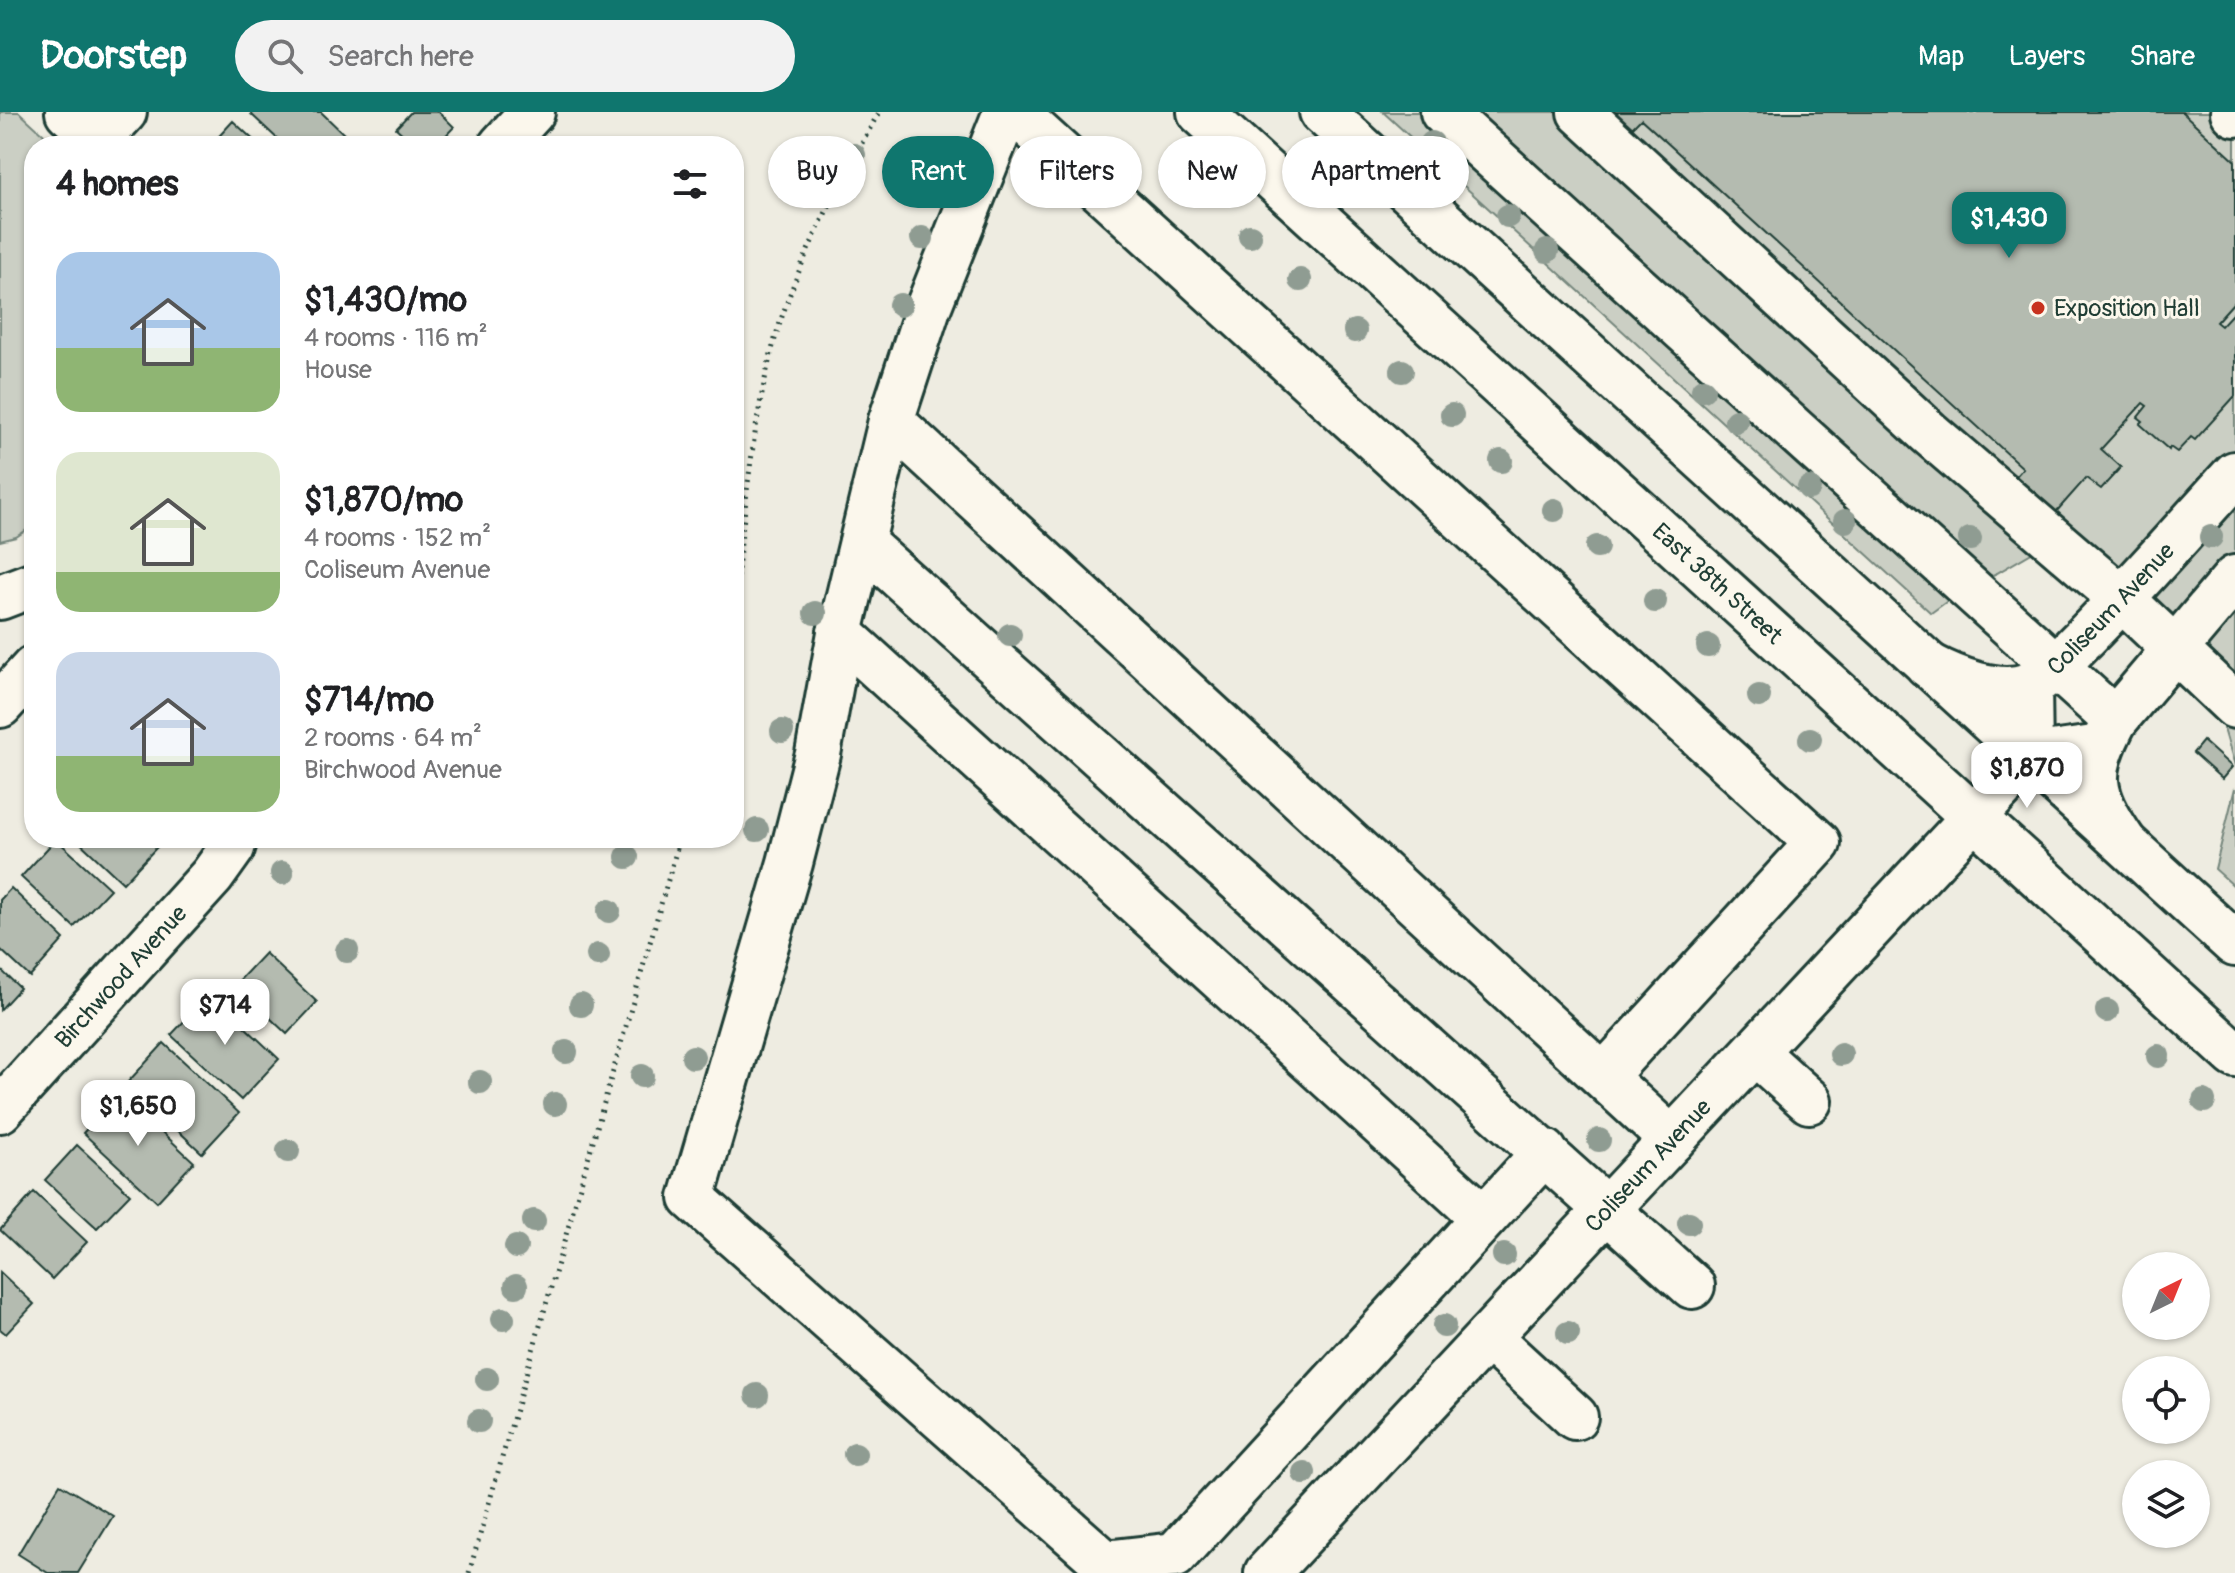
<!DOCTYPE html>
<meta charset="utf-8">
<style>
:root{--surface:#fff;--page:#f2f2f2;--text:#202124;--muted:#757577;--accent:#0f766e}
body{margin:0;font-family:Pangolin,sans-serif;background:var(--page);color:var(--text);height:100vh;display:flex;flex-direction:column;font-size:30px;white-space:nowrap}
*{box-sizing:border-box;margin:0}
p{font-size:26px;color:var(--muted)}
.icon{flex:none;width:44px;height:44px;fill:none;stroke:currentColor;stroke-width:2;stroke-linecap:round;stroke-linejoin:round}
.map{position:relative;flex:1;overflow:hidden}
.sheet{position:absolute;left:24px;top:24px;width:720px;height:712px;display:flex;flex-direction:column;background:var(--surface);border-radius:32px;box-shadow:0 2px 6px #0004}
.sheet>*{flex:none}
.top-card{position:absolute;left:768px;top:24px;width:760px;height:72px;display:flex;gap:16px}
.needle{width:52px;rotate:43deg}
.tools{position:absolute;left:2122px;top:1140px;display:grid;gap:16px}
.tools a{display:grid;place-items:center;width:88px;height:88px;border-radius:50%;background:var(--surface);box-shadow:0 2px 6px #0004;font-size:40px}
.price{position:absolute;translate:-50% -68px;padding:0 18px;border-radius:16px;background:#fff;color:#222;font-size:26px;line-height:52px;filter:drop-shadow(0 2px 4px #0008)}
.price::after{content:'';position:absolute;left:50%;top:48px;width:24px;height:18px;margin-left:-12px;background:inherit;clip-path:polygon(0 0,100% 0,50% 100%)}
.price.active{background:var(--accent);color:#fff}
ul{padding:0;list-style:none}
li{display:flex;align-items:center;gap:24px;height:200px;padding:0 32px}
li span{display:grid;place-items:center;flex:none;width:224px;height:160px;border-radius:24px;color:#555}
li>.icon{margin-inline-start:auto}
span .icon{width:96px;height:96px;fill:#fffc;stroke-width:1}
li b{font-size:34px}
h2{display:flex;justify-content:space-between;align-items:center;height:96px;padding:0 32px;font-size:34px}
.pill{padding:0 28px;border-radius:36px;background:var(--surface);box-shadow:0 2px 6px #0004;font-size:28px;line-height:72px}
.pill.active{background:var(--accent);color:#fff}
header{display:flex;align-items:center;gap:48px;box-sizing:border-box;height:112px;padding:0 40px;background:var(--accent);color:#fff}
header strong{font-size:38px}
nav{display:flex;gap:44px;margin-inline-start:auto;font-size:28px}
.search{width:560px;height:72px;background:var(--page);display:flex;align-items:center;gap:20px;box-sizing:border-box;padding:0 28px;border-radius:44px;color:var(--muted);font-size:30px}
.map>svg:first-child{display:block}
.green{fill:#cbcfc4;stroke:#75867c;stroke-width:2}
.building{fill:#b4bbb0;stroke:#1f3d34;stroke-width:2}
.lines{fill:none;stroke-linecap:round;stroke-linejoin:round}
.minor-casing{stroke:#1f3d34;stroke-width:50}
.major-casing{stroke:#1f3d34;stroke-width:50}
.path{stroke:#1f3d34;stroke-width:5;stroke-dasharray:2 6;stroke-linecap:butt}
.minor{stroke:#fbf7ec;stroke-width:44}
.major{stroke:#fbf7ec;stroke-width:44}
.tree{fill:#8f9c92}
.poi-dot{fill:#c8321e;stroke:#fbf7ec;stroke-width:3}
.labels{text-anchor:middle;stroke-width:6;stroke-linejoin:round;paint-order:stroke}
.poi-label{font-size:24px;fill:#1f3d34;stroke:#fbf7ec;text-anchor:start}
.street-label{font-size:24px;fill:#1f3d34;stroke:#fbf7ec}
</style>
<header>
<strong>Doorstep</strong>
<div class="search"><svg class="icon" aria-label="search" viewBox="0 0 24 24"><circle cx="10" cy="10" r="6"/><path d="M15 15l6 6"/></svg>Search here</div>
<nav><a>Map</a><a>Layers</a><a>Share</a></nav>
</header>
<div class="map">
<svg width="2235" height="1461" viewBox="0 0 2235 1461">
<rect width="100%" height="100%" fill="#eeece1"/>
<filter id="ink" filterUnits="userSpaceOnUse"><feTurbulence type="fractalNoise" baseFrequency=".0125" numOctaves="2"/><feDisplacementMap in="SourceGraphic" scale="16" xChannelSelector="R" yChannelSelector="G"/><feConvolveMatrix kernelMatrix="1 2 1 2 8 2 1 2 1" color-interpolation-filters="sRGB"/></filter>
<g filter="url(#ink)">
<path class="green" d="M0,0H19L56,34H34V413L16,425L0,429Z
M1383,0H2235V654L2222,610L2144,535L2035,439L1997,461L1968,474L1931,501Z
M2235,676V775L2215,757Z"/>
<path class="building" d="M252,0H321L347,25L338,34H285L251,2Z
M411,0H439L454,15L436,34H416L396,16Z
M1614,0H2182L2235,49V189L2216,210L2221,214L2232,202L2235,205V284L2195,328L2191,325L2177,340L2170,335L2169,338L2140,312L2143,309L2138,305L2147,294L2143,291L2101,337L2121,355L2101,377L2086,366L2056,400L2016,364L2023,356L1641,7L1632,16Z
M233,9L260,34H210Z
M2203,629L2232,655L2222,667L2193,641Z
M75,726H150L158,734L123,771Z
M56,727L110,777L74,815L21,765Z
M11,776L64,827L30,865L0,837V788Z
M265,841L317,890L287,922L235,873Z
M0,857L20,876L0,898Z
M210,882L279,947L241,988L171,923Z
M164,931L239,1001L202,1041L127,971Z
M120,981L194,1050L157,1090L83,1021Z
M77,1033L130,1082L97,1116L45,1068Z
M34,1080L87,1130L52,1167L0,1118Z
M0,1160L34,1192L6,1222L0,1217Z
M60,1372L113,1404L78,1461H48L18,1442Z"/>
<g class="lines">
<defs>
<g id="minor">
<path d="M68,0L107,34"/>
<path d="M1006,0L928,196L891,309L840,521L818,642L790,751L692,1086L1105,1451L1175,1443L1545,1040"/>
<path d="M1015,0L1818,731L1604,964"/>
<path d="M1443,0L2115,608"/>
<path d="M1580,0L1929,321L2122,487L2235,594"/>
<path d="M2233,0L2235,2"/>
<path d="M99,27L124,0"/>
<path d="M501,34L532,0"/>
<path d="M891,309L1672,1028"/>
<path d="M862,431L1692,1174"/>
<path d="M0,485L34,472"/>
<path d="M840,521L1484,1106"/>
<path id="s1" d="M1928,553C1955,567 1998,585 2029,573C2050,564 2068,541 2085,525C2137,472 2185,417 2235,362"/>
<path d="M2029,573L2030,645"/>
<path d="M0,593L34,556"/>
<path d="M2123,729C2090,680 2087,661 2115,608L2235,466"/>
<path d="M1755,940L1809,989"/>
<path id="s2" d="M0,998L212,764L232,736L235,726"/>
<path d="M1488,1225L1575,1305"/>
<path id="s3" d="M1267,1461L2030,645L2101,635"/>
</g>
<g id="major">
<path id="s4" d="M1200,0L2235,943"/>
<path d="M1322,0L2235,832"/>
</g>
</defs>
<use href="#minor" class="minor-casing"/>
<use href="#major" class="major-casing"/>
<path class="path" d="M734,489C745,404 751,317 773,234C796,151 838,75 879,0
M469,1461L680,726"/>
<use href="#minor" class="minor"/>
<use href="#major" class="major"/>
</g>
<g class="tree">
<circle cx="1432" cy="31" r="12"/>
<circle cx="854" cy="43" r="12"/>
<circle cx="1183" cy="64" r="12"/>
<circle cx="950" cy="70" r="12"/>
<circle cx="1508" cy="104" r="12"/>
<circle cx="1250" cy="124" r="12"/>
<circle cx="922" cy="126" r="12"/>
<circle cx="1547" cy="139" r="12"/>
<circle cx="1300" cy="168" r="12"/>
<circle cx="900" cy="193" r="12"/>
<circle cx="1355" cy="219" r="12"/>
<circle cx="1402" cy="259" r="12"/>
<circle cx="1703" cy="278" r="12"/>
<circle cx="1452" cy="303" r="12"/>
<circle cx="1736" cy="309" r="12"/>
<circle cx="1501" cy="349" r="12"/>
<circle cx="1809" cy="376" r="12"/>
<circle cx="1554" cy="398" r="12"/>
<circle cx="1845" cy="409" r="12"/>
<circle cx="2211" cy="425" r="12"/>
<circle cx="1970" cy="427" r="12"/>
<circle cx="1597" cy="435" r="12"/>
<circle cx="1655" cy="489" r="12"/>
<circle cx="815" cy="501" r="12"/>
<circle cx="1010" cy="523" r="12"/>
<circle cx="1708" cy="534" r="12"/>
<circle cx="1759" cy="584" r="12"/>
<circle cx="782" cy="619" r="12"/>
<circle cx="1810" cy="627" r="12"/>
<circle cx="757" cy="718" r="12"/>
<circle cx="627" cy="745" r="12"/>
<circle cx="282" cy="761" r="12"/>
<circle cx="609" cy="799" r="12"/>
<circle cx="347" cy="839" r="12"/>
<circle cx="598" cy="843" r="12"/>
<circle cx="581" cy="893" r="12"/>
<circle cx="2107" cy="899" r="12"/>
<circle cx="566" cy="940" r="12"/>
<circle cx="1841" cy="942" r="12"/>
<circle cx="2158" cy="944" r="12"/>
<circle cx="693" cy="945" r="12"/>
<circle cx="642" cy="964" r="12"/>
<circle cx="480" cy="970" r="12"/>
<circle cx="2204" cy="989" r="12"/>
<circle cx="555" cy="992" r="12"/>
<circle cx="1599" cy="1028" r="12"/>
<circle cx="288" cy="1039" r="12"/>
<circle cx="534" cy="1109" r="12"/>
<circle cx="1689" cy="1111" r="12"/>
<circle cx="516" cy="1135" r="12"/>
<circle cx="1504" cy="1143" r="12"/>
<circle cx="516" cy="1174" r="12"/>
<circle cx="503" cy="1207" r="12"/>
<circle cx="1444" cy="1214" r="12"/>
<circle cx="1568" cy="1221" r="12"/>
<circle cx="487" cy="1267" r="12"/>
<circle cx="757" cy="1283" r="12"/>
<circle cx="479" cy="1309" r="12"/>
<circle cx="855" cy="1342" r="12"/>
<circle cx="1304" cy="1361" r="12"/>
</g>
</g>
<circle class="poi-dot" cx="2038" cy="196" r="8"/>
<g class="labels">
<g class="poi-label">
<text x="2054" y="204">Exposition Hall</text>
</g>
<g class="street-label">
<text dy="8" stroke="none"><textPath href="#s4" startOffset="700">East 38th Street</textPath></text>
<text dy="8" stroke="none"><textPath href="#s1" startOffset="218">Coliseum Avenue</textPath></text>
<text dy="8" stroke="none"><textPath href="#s2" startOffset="180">Birchwood Avenue</textPath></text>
<text dy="8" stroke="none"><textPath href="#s3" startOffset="558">Coliseum Avenue</textPath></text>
</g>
</g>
</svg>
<div class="tools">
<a><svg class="needle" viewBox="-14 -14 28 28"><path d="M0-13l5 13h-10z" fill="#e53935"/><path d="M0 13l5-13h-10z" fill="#757577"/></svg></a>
<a><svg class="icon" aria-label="locate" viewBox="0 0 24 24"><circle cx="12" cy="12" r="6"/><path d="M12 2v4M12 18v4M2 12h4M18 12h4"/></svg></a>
<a><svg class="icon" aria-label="layers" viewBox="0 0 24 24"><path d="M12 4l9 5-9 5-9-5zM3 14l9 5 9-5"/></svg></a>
</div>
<b class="price active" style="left:2009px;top:148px">$1,430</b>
<b class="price" style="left:2027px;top:698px">$1,870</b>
<b class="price" style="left:225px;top:935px">$714</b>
<b class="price" style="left:138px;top:1036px">$1,650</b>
<div class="top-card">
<a class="pill">Buy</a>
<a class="pill active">Rent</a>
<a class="pill">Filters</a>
<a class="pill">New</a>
<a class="pill">Apartment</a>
</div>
<section class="sheet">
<h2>4 homes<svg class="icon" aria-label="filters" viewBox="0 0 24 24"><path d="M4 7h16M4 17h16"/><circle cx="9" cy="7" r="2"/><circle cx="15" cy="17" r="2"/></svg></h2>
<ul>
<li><span style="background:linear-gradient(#a9c7e8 60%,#8fb573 0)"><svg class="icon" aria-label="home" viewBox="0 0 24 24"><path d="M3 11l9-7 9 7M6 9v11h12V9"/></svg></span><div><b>$1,430/mo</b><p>4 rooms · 116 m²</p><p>House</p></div></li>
<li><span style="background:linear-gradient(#dfe7d0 75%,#8fb573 0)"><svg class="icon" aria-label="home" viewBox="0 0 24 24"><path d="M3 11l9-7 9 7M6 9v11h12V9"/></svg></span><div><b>$1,870/mo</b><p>4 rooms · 152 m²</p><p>Coliseum Avenue</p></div></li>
<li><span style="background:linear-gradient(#c9d6e8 65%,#8fb573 0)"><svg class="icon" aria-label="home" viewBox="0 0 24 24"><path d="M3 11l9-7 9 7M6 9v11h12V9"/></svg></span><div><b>$714/mo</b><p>2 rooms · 64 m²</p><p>Birchwood Avenue</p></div></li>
</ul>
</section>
</div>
